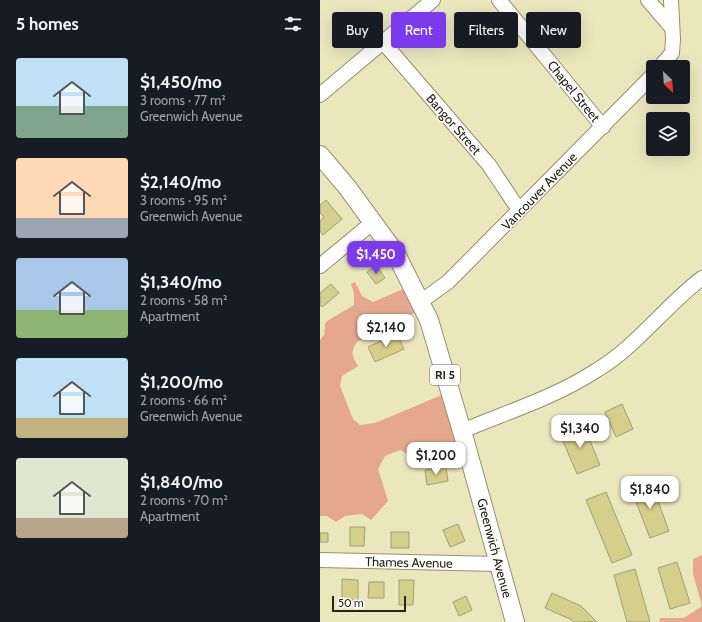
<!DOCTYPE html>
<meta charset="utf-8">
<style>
:root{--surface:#171b24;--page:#242831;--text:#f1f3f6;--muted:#9ea1a6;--accent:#7c3aed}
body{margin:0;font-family:Cabin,sans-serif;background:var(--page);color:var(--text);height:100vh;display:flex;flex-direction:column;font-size:15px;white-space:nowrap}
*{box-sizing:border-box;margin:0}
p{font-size:13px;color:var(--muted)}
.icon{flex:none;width:22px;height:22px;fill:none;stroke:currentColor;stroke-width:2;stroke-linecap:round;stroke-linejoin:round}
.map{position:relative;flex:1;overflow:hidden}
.details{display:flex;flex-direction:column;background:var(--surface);width:320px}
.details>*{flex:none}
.hud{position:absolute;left:12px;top:12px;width:310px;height:36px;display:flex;gap:8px}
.needle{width:26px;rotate:155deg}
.fabs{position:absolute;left:326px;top:60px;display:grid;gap:8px}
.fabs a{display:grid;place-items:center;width:44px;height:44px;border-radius:4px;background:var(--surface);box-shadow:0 4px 16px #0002;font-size:20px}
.scale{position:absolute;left:12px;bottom:10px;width:74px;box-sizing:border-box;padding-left:4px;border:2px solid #272516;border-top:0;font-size:11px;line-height:14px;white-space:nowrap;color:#272516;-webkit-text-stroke:3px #fff;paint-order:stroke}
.price{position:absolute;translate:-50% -34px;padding:0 9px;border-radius:8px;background:#fff;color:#222;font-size:13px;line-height:26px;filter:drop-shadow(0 1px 2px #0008)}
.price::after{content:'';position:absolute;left:50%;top:24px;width:12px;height:9px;margin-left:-6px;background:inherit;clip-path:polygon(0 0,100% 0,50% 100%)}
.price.selected{background:var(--accent);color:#fff}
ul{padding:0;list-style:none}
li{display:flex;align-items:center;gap:12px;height:100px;padding:0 16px}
li span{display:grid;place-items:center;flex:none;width:112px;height:80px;border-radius:4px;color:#555}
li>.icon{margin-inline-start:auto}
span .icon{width:48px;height:48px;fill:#fffc;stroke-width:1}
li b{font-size:17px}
h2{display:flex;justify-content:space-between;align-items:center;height:48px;padding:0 16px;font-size:17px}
.tag{padding:0 14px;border-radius:4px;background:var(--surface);box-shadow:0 4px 16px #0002;font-size:14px;line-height:36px}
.tag.selected{background:var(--accent);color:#fff}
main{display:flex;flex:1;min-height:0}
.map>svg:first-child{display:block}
.green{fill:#e5a88f}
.building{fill:#d5cf8b;stroke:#a29e77}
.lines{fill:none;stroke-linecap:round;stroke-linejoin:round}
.minor-casing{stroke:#94916a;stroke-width:16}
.major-casing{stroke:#94916a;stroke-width:20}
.minor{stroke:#fff;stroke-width:14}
.major{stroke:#fff;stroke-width:18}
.labels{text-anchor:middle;stroke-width:3;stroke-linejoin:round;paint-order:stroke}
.shield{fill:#fff;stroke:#68665c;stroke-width:1}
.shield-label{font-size:12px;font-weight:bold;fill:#272516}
.street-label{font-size:13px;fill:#272516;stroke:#fff}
</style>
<main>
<section class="details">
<h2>5 homes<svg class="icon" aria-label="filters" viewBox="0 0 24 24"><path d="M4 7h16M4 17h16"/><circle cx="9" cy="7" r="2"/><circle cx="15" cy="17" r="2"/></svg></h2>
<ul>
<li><span style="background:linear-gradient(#bfe0f5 60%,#7fa58c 0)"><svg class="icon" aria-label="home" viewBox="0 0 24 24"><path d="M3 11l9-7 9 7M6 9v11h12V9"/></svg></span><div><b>$1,450/mo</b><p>3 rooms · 77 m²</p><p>Greenwich Avenue</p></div></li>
<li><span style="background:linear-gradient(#ffd9b3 75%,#9aa5b1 0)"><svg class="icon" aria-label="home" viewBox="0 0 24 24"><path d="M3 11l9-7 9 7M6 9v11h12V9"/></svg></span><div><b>$2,140/mo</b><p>3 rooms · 95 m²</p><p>Greenwich Avenue</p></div></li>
<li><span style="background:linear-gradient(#a9c7e8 65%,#8fb573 0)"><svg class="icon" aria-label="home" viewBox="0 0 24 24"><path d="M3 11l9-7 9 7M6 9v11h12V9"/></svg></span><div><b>$1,340/mo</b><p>2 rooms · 58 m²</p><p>Apartment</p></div></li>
<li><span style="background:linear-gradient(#bfe0f5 75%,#c2b280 0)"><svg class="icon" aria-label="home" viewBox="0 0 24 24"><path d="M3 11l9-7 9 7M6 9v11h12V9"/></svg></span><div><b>$1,200/mo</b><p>2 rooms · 66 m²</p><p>Greenwich Avenue</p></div></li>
<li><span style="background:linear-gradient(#dfe7d0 75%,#b9a48a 0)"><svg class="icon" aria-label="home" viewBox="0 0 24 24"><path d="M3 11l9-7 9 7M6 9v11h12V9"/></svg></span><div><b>$1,840/mo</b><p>2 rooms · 70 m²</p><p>Apartment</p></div></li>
</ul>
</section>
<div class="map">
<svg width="382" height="622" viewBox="0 0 382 622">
<rect width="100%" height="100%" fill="#eae7bd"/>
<path class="green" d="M35,282L42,296L53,302L90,286L102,309L37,342C30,352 32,356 38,366L22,376L20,386L33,419L40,425L55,423L129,392L146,451L125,456L113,454L99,460L80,450L65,456L58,469L68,501L51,520L42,514L25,516L16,522L7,516H0V340L4,335L5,324L7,321L34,305V293L31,284Z
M382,555V622H339L340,618H364L382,606L373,574V559Z"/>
<path class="building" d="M6,200L22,219L3,235L0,231V221L4,217L0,213V205Z
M56,265L65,278L56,284L47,272Z
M11,284L19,293L2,307L0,305V293Z
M77,334L84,349L55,362L48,347Z
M302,404L313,429L296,437L285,412Z
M263,424L280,465L257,474L240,434Z
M126,467L128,481L107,485L105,470Z
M331,482L349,531L330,538L311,489Z
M286,492L312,555L292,563L266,500Z
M138,524L145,541L130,547L123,530Z
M30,527H45L44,546H30Z
M71,532H89V548H71Z
M0,533H8V542H0Z
M357,562L370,603L350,609L338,568Z
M315,569L330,622H307L294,575Z
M22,579L38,580V600L22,599Z
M79,580H94L93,605H79Z
M49,582H64V598H48Z
M232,593L261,606L277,622H254L250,619L225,608Z
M146,596L152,610L139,616L133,602Z"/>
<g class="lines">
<defs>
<path id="minor" d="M179,0L283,127
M328,0L352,28
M63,42L169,165L199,210
M340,67L352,53L353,39L351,0
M0,95L113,0
M0,266L52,223
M100,302L128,282L333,75
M142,431C187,412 236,397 277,370C317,346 345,306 382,278
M0,560L179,564"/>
<path id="major" d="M0,155L27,187L76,254L109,320L146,445L195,622"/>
</defs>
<use href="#minor" class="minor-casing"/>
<use href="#major" class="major-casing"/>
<use href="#minor" class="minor"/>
<use href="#major" class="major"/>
</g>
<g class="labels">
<rect class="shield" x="110" y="365" width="30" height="20" rx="3"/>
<g class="shield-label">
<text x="125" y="379">RI 5</text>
</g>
<g class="street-label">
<text transform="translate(254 91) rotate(51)" y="5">Chapel Street</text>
<text transform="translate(134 124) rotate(49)" y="5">Bangor Street</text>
<text transform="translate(219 191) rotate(-46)" y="5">Vancouver Avenue</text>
<text transform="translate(175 548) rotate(75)" y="5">Greenwich Avenue</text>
<text transform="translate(89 562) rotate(1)" y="5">Thames Avenue</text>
</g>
</g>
</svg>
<div class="fabs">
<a><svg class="needle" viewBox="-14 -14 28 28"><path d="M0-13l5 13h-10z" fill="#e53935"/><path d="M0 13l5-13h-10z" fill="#9ea1a6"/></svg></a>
<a><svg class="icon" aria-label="layers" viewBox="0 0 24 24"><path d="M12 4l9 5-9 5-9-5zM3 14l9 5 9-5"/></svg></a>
</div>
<div class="scale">50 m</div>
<b class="price selected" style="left:56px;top:275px">$1,450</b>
<b class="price" style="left:66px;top:348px">$2,140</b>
<b class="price" style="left:260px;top:449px">$1,340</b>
<b class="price" style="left:116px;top:476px">$1,200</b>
<b class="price" style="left:330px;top:510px">$1,840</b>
<div class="hud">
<a class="tag">Buy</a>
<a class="tag selected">Rent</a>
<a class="tag">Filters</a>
<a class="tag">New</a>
</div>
</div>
</main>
